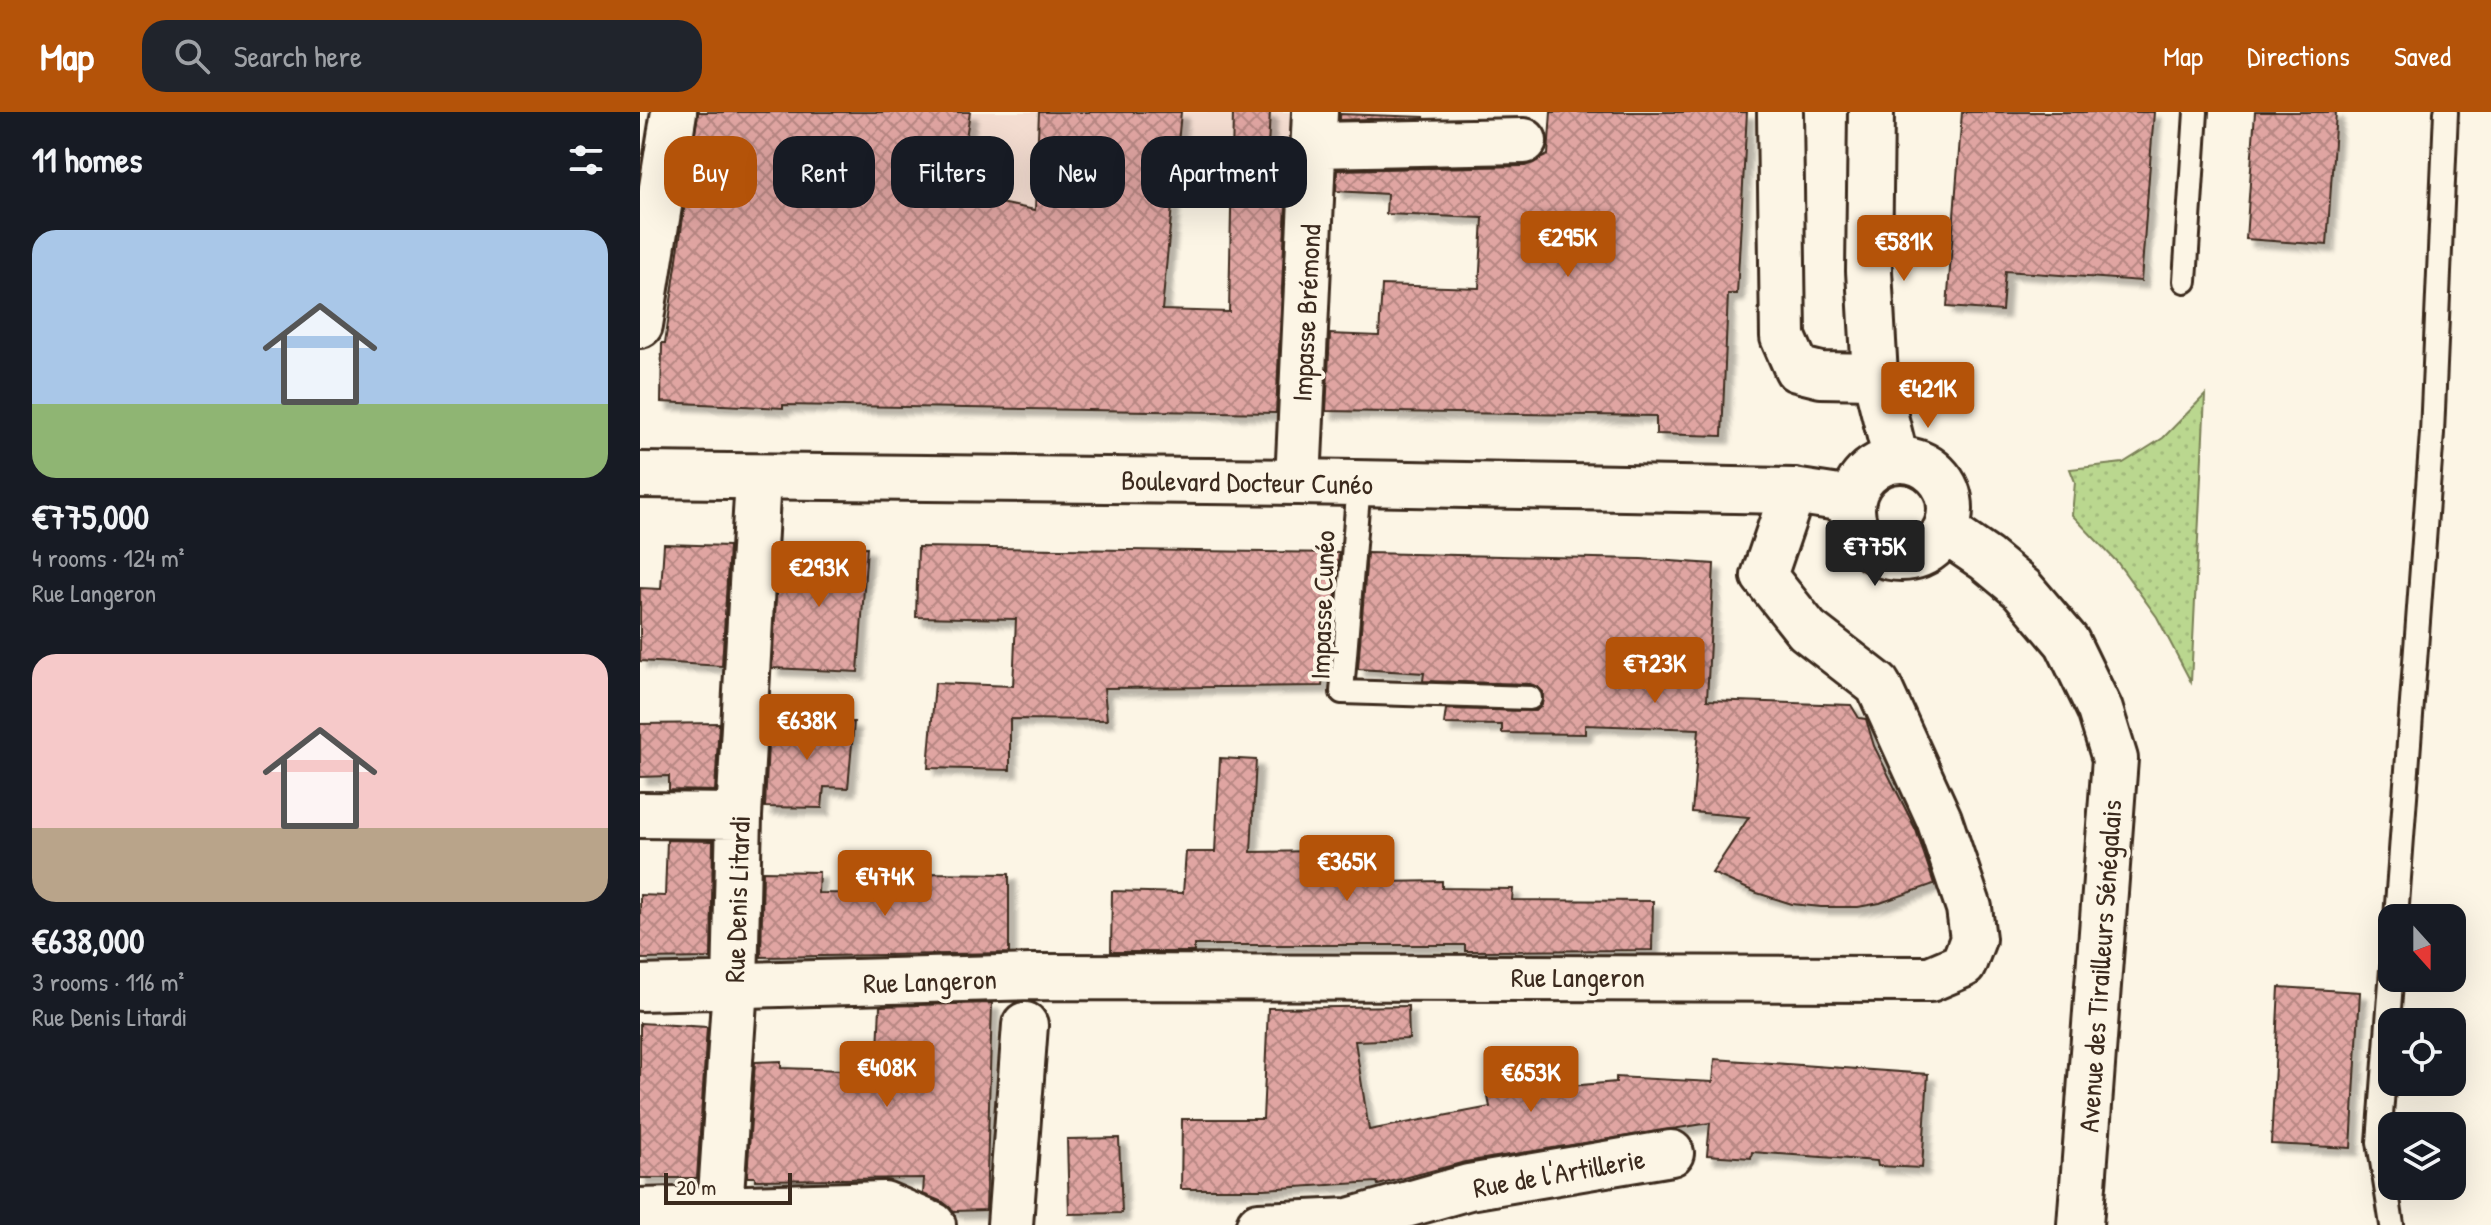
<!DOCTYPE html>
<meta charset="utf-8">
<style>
:root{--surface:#171b24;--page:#20242c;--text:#f1f3f6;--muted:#9ea1a6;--accent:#b45309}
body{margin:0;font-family:"Patrick Hand",sans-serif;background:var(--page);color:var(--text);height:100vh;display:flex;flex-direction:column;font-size:30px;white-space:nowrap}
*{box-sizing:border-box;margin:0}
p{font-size:26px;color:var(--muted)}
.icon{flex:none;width:44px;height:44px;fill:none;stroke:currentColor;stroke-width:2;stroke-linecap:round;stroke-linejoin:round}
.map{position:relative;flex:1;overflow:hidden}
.details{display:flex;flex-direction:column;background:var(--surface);width:640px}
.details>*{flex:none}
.top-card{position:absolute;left:24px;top:24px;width:760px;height:72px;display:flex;gap:16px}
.needle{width:52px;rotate:159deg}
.fabs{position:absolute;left:1738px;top:792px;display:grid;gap:16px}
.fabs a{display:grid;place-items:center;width:88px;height:88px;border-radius:16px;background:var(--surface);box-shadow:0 8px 32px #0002;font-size:40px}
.scale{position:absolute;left:24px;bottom:20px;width:128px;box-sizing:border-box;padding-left:8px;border:4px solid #3b2a1e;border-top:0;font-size:22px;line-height:28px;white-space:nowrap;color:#3b2a1e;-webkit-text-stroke:6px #fcf5e5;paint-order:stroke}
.price{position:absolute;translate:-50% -68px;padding:0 18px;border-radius:8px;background:var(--accent);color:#fff;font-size:26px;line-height:52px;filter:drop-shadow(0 2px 4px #0008)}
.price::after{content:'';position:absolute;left:50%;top:48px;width:24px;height:18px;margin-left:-12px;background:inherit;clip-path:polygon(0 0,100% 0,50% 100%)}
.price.active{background:#222;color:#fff}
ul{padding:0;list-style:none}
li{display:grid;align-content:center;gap:16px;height:424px;padding:0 32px}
li span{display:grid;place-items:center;height:248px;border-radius:24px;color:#555}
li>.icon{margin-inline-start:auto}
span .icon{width:144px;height:144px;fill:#fffc;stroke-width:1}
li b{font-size:34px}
h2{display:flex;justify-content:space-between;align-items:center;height:96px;padding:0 32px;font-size:34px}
.tag{padding:0 28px;border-radius:24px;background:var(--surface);box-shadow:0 8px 32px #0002;font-size:28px;line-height:72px}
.tag.active{background:var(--accent);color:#fff}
header{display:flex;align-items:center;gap:48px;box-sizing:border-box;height:112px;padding:0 40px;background:var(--accent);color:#fff}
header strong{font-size:38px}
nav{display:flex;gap:44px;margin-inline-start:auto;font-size:28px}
.search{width:560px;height:72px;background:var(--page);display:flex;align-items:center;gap:20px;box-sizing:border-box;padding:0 28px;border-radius:24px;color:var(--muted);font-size:30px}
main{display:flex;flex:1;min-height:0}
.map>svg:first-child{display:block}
.built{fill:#f4ddd1}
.grass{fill:url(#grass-dots);stroke:#7a8056;stroke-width:2}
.building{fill:url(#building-cross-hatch);stroke:#3b2a1e;stroke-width:2;filter:url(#shadow)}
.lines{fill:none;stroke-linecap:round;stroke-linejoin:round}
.lane-casing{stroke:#3b2a1e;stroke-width:28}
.street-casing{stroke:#3b2a1e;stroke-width:50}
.secondary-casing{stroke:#3b2a1e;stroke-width:50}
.lane{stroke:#fcf5e5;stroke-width:22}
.street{stroke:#fcf5e5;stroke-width:44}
.secondary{stroke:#fcf5e5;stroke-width:44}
.labels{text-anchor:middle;stroke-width:8;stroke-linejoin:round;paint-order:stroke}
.street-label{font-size:28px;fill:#3b2a1e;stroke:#fcf5e5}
</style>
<header>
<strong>Map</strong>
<div class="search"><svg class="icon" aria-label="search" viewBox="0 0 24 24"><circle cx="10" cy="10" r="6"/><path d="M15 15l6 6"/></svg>Search here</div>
<nav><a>Map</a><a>Directions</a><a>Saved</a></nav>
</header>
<main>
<section class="details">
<h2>11 homes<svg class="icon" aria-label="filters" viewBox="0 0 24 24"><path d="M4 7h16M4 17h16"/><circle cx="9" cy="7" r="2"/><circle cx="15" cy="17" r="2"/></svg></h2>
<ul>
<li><span style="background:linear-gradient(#a9c7e8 70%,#8fb573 0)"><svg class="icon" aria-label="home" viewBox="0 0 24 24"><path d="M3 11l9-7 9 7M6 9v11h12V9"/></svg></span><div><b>€775,000</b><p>4 rooms · 124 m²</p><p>Rue Langeron</p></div></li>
<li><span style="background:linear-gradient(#f6c9c9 70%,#b9a48a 0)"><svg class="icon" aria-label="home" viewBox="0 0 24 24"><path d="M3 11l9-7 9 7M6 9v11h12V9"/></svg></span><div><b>€638,000</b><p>3 rooms · 116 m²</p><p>Rue Denis Litardi</p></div></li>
</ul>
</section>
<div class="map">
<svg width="1851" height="1113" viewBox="0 0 1851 1113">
<defs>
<pattern id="grass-dots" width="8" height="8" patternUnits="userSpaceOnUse" patternTransform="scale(2)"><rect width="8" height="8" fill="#bad78f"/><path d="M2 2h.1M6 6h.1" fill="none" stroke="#a1b97b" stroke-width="1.8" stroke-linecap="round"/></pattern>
<pattern id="building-cross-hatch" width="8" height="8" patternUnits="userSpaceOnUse" patternTransform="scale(2)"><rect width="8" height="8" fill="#e0a5a2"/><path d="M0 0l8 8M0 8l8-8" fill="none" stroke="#b78783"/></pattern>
<filter id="shadow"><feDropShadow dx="7" dy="7" stdDeviation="2" flood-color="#0004"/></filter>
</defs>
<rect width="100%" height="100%" fill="#fcf5e5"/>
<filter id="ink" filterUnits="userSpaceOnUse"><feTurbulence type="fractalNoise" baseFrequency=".0125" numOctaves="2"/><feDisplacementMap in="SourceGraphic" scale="16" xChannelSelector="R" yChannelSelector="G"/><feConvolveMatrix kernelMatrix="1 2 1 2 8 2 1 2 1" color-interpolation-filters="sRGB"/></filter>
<g filter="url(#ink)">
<path class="built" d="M57,0H660L656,71L503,66L426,103L177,58L51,41Z"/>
<path class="grass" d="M1565,283L1551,570L1517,505L1477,450L1432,403L1435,370L1430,357L1483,351L1523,326Z"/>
<path class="building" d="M58,0H330L320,65L327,66L325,84L395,98L399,0H541L522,198L589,200L593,0H630L626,70L647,71L636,301L143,293V296L21,290L22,231H25Z
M911,0H1107L1097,182H1088L1082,324L1016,322V304L686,299L690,222L739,224L742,173L839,176L843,106L746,102L747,82L696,79L697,58L885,54L908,43Z
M1322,0H1514L1501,169L1365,159L1362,199L1307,195Z
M1615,0H1696L1687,133L1606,127Z
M700,2L785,5L700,8Z
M24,432L89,434L82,554L0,549V476L21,477Z
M227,435L218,560L132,556L139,436Z
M278,435L699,441L690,556L684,555L682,574L464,576L467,608L370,607V658L288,656L295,571L373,574L376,507L276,505Z
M727,441L1001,447L1074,452L1067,588L1211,593L1219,606L1226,607L1234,634L1276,718L1294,772L1240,791L1218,795H1181L1152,792L1117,781L1072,761L1109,705L1052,700L1059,617L945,613V622L862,621V613L804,612L806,597L896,599L902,593L903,580L898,575L890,572L783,569L784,561L718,557Z
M214,610L208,676L184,675L182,696L125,695L129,611Z
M79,611L75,679L29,678V664L0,665V612Z
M580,646L616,648L611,740L679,739L676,771L802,769V776L873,777L872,788L1013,789L1012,838L825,839V833H554V840H471L472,779L543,781L546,740H575Z
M27,728L73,729L71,846L0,847V783L25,784Z
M123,759L179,760L178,781L281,782L282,761L369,762V841L121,845Z
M1639,875L1720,880L1711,1036L1631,1032Z
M352,891L346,1098L314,1099L303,1090L283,1082L284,1066L115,1068V1065H107L115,950L141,949V956L237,959L240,894Z
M768,894L769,927L715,929L729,1018L850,995L848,985L917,975L976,970V965L1073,970L1075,947L1288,962L1282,1056L1238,1054L1237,1049L1112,1040L1111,1046L1067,1043L1070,1011L825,1050L738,1073L737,1070L623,1077H541L542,1007H623L628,896Z
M0,911L67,915L57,1066H0Z
M479,1026L482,1101L429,1102L427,1027Z"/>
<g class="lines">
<defs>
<path id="lane" d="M1545,169L1556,0
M719,371L702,580L890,586
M1756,806L1792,321L1806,0
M1752,1113L1739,1030L1752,857"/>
<path id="street" d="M1140,0L1143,225L1157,257L1181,263L1235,264
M674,33L884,29
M0,213L34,0
M658,370L675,0
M0,703L99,704
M0,876L392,865L1290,867L1323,853L1333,827L1329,796L1299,707L1238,573L1167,518L1124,464L1153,379
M0,1099L244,1092L293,1113
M79,1113L95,874L99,704L118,366
M370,1113L385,913
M619,1113L709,1109L829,1075L1031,1041"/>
<path id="secondary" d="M1231,0L1229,159L1235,264L1256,348
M1212 397a49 49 0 1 1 98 0a49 49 0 1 1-98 0Z
M0,363L658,370L1153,379L1212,388
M1305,419L1346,447L1382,477L1427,530L1460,598L1475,647L1440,1113"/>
</defs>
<use href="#lane" class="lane-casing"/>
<use href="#street" class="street-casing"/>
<use href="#secondary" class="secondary-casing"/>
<use href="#lane" class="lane"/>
<use href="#street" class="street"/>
<use href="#secondary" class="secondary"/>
</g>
</g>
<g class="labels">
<g class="street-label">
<text transform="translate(666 201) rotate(-87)" y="10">Impasse Brémond</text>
<text transform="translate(607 370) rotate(1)" y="10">Boulevard Docteur Cunéo</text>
<text transform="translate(682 493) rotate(-88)" y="10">Impasse Cunéo</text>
<text transform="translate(97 787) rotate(-88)" y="10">Rue Denis Litardi</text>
<text transform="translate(1460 854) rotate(-86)" y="10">Avenue des Tirailleurs Sénégalais</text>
<text x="938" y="875">Rue Langeron</text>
<text transform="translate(290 869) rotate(-2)" y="10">Rue Langeron</text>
<text transform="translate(919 1061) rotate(-10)" y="10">Rue de l'Artillerie</text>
</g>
</g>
</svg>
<div class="fabs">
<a><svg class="needle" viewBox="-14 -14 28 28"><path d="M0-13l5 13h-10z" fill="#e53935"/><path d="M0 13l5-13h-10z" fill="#9ea1a6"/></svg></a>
<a><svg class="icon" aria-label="locate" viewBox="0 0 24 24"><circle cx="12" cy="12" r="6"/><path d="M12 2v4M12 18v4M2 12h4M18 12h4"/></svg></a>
<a><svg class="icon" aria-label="layers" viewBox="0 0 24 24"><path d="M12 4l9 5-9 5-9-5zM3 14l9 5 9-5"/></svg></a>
</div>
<div class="scale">20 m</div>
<b class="price" style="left:928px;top:167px">€295K</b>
<b class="price" style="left:1264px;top:171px">€581K</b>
<b class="price" style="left:1288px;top:318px">€421K</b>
<b class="price active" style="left:1235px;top:476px">€775K</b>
<b class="price" style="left:179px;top:497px">€293K</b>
<b class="price" style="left:1015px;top:593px">€723K</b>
<b class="price" style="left:167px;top:650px">€638K</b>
<b class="price" style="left:707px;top:791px">€365K</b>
<b class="price" style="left:245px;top:806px">€474K</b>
<b class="price" style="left:247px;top:997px">€408K</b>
<b class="price" style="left:891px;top:1002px">€653K</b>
<div class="top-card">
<a class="tag active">Buy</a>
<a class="tag">Rent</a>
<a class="tag">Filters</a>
<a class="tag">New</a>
<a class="tag">Apartment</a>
</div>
</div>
</main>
